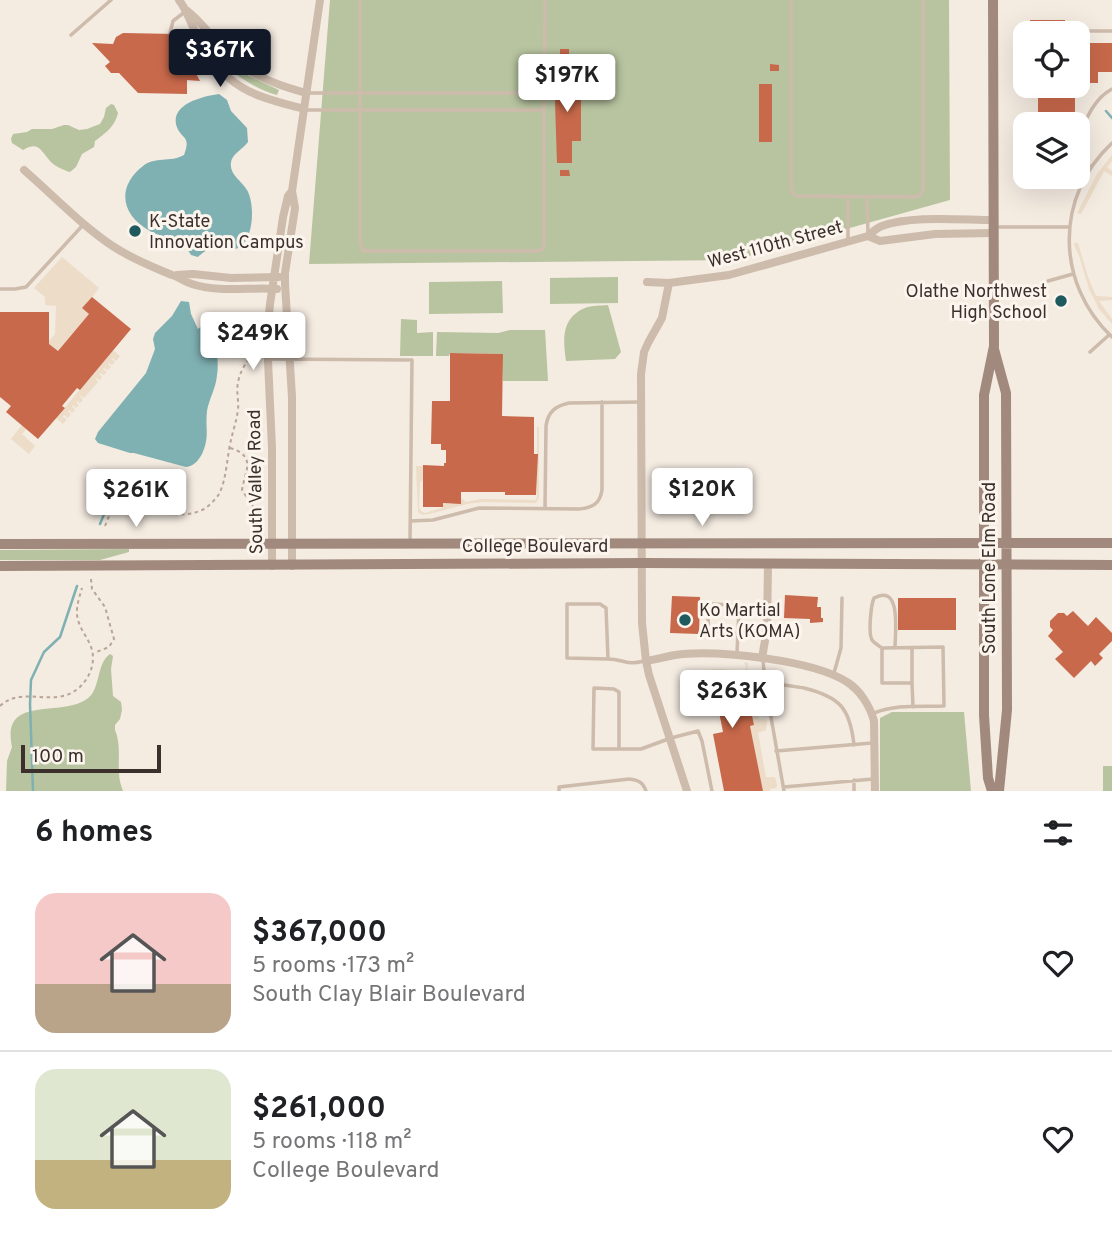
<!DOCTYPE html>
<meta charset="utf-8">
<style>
:root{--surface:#fff;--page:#f2f2f2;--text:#202124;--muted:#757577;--line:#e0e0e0;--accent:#111827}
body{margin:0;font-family:Overpass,sans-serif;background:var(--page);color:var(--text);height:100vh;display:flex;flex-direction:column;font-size:26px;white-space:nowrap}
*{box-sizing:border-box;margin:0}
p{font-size:23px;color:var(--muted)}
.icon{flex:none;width:38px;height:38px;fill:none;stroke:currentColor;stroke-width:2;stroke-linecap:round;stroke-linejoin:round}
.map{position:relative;height:791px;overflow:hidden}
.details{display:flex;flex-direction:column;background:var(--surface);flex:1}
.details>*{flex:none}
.fabs{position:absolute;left:1013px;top:21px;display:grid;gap:14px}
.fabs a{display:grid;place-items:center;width:77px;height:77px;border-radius:14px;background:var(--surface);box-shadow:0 7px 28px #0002;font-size:35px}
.scale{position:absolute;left:21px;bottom:18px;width:140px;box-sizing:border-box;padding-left:7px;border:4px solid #3b302b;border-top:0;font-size:19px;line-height:24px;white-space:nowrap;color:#3b302b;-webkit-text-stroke:5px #fbf5ee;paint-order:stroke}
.price{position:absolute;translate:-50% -60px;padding:0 16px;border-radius:7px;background:#fff;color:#222;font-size:23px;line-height:46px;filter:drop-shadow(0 2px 4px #0008)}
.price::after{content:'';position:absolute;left:50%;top:42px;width:21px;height:16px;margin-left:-10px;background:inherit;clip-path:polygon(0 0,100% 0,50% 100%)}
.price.current{background:var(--accent);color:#fff}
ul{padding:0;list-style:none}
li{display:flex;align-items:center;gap:21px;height:175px;padding:0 35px}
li+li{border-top:2px solid var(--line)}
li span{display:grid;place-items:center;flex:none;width:196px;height:140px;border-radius:21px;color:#555}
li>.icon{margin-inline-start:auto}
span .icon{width:84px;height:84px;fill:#fffc;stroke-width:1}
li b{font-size:30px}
h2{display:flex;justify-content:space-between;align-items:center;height:84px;padding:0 35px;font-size:30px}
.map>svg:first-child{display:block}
.green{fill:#b8c4a0}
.plaza{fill:#ecdcc8}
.water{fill:#7fb0b2}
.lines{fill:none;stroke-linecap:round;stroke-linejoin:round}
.stream{stroke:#7fb0b2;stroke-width:2.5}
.building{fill:#c8694b}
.path{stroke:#b9a596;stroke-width:2;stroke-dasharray:3.5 3.5;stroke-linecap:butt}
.lane{stroke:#cdbbac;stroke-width:3.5}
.street{stroke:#cdbbac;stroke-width:8}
.secondary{stroke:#a18a7d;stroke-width:10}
.poi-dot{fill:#1f5a5e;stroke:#fbf5ee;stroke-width:2.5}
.labels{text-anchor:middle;stroke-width:6;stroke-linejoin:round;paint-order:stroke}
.poi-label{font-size:18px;fill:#3b302b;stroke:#fbf5ee;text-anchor:start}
.street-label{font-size:18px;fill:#3b302b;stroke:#fbf5ee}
</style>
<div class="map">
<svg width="1112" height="791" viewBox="0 0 1112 791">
<rect width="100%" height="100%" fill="#f4ebe1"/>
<path class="green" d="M330,0H949L950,200L735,260L309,264Z
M230,61L249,76L279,90L277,95C258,90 241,79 226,66Z
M111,104L114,105L118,113C115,126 106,133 95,141L94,147L82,154L76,167L70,172C64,170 54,166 50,161C40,150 39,141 23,150L12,143L11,139L13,134L27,132L32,129H52L64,125H68L79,130L87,129L100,124L104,117L106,108Z
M618,277V303L550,304V278Z
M502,281L503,313L429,314V282Z
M608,305L621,352L615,359L566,361C563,340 561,318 585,308C592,305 601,306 608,305Z
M401,319L417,320V333L433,332V356H400Z
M510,330H545L548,381H503L502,354L450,353L449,356H436L437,332L498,333Z
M129,549V552L100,560H0V550Z
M110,654L113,656L111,669L113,696L121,702L122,710L120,719L115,725V730C121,744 118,758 119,773C119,780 121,785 123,791H6L7,761L12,747C0,690 70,722 92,694C100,682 98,662 110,654Z
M892,712H964L971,791H880V718Z
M1103,766H1112V791H1103Z"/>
<path class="plaza" d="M1112,155V161L1107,167L1112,171V176L1104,171L1081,214L1077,213L1097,174Z
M1074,243H1078L1088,277L1096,296L1112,297V300L1099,301L1112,319V324L1099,309L1089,289L1079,255L1075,248Z
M62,257L99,288L92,297L97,301L87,313L89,314L58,351L49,344V341L55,334L56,306L45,305V297L34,288Z
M113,350L120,356L116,361L113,358L112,359L115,362L112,365L109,363L108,364L111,367L108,370L104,368L103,369L107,372L104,375L100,373L99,374L102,377L100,380L96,378H95L98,382L84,398L81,396H80L83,400L80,403L77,401L76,402L79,405L76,408L73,405L72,406L75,410L72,413L69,410L68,411L71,414L68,418L64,415L63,417L67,419L63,424L56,418Z
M22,425L26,429L22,434L35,446L29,454L11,439Z
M537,427H539V497L536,503L483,502L467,504L429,514L422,515L418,512L416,466H423V480L420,482L419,507L421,511L425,513L442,508L443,503L451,504V498H461L466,502L481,499L535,500L537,497Z
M744,662L748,663L747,673L750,678L759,719H764L767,720L766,730L758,733L766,777H775L777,785L776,788L770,789V791H763L750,726L754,725L749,701L752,700L746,689L744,680H742L737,674L732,672L721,674L720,672L704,675L703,670L721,669L745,671L746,667Z"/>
<path class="water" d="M219,94L227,100L231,111L247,128L248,142C243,149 232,154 231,162C229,175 241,180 247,190C255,204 254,237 240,247C231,253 217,246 207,250C205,251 200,255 198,257L191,255C183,239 165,239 150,231C121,215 116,187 143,166C155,156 170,163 184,155C192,134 180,140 176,124C172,103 205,96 219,94Z
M181,301L189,302L191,314L198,329C204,324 217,320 220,332C221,336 218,338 218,342C216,353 219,364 217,375C216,388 209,399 207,411C205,429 210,436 202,454C198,461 194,466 186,467L134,453H130L98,443L95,439L98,432L146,373L155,349L153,339L155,333L172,316Z
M117,484L119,493L116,506L108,509L104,506L102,500L107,489Z"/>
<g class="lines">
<path class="stream" d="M1106,111L1112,118
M100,524L107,507
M33,791L30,704L31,680L44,652L60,637L77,586"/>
</g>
<path class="building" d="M1030,20H1065V33H1030Z
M123,33L176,34L185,47L183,48V57L187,61V66H192L200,81L187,80V94L138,93L119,73H111L105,66L110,62L92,43L113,44L116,37Z
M1078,43H1112V72H1098V83H1078Z
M560,49H569V55H560Z
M557,63H571V88H581V141H572V163H557L555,103L556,93H557Z
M770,64L779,65V71H770Z
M759,84H772V142H759Z
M1038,86H1075V118H1066V124H1038Z
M560,170H569L570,176H560Z
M92,297L131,329L80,390L77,388L62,406L65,408L38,439L6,412L11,406L0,397V312H49V344L58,351L89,314L82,308Z
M450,353L503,354L502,416L534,417V454H538L536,495H505V492H461V504L443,503V507H423V465L444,466V463H446V450H441V444H431L432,401H450Z
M785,595L818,597L817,607H821V618H823V622L810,623V619L784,618Z
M672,596L700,597L699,634L670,633Z
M898,598H956V630H898Z
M1073,611L1088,626L1096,617L1112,633V641L1099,654L1103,658L1095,666L1091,661L1074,678L1055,659L1063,652L1048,636L1053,630L1050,627V621L1058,613H1064L1067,616Z
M721,672V674L730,672L735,673L742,680L744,679L746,689L750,688L752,700L749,701L754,725L750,726L763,791H724L713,734L723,732L718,707L723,706L720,694L691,700L686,679Z"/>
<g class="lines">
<path class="path" d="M230,448C257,456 245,471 242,490L258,514
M105,526L109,516C137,498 175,525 204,509C210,505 216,499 219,494C227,479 227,453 232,436C234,427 237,419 238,409C239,401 236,391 238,383C240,368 251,357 258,345
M91,579L92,589L105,607L114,639L109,647L94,653
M0,706C18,689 41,701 63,696C82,692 97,670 92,650C89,639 81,631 78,620C75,610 79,598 82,588"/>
<path class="lane" d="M360,0V242L363,251H539L543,248L544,244V110
M791,0V187L793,194L797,196L916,197L920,195L923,190V0
M1068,31H1112
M170,33L173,21L186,11
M71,35L111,0
M309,93H544
M306,110H544L545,0
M1112,143C1055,196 1055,283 1112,337
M1078,144C1083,124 1093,99 1112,89
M1078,156L1091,167
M848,196V240
M867,197L868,234
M997,227H1069
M1048,281L1073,274
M0,289H15L26,287L83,225
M1090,352L1109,335
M270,359L412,360L410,542
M545,509L546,426C548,412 555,406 569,403L640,402
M410,521L433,520L479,508L579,509C592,508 600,504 602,490V402
M882,648C879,646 874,643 872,640C868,633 871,605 874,598C902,583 895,633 895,648
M912,648V683
M737,653L739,608L733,605L712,604C707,610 707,622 710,630L738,634
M608,659L606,608L600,604H567V658L608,659C623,659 626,666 644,661
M763,660L765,683L784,791
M834,673L841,648L842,598
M765,683C779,684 791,686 804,688C840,697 850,708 854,745
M874,713C897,704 919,707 944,706L943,647L882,648V683H912L913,707
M619,749V692L614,689L594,688L593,749H641L671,738L698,731L702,741L712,791
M776,751L872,743
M854,780V791
M784,787L873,779
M559,791V787L629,779C638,780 643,782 646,791"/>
<path class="street" d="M179,0C186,9 189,19 194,29C203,44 216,67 229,78C249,96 278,102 304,109
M186,10C200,20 209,34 220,46C244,73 273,84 306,93
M24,170C53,195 87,231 119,250C137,261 153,267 172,275C179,277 185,282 192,284C219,293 249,287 277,289
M868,236L880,241L935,234L994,233
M177,275L193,274L231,278L279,277
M647,282L669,283L729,275L868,236C872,232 877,228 882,226C912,215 961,220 994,220
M669,283L662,318L648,343L644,352L641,374L642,623L646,661L649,675L687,791
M272,566V448L267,338L270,304L283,217L288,196L292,191
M292,566V397L285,284V273L295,208L292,191L320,0
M762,658L767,629L768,565
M646,661C658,659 671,655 683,654C723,651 813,660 847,682C860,690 870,706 874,721L875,791"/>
<path class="secondary" d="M994,349L1006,393L1007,710L999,791
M0,544L1112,543
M0,566L642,563L1112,565
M992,791L988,778L984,715V395L994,346L993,0"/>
</g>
<g class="poi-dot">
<circle cx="135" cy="231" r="7"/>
<circle cx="1061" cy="301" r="7"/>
<circle cx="685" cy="620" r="7"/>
</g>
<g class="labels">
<g class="poi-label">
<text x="149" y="227">K-State<tspan x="149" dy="21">Innovation Campus</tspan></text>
<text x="1047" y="297" text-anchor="end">Olathe Northwest<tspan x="1047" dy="21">High School</tspan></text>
<text x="699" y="616">Ko Martial<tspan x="699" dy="21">Arts (KOMA)</tspan></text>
</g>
<g class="street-label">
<text transform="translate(775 244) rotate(-15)" y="6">West 110th Street</text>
<text transform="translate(255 482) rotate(-91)" y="6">South Valley Road</text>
<text x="535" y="552">College Boulevard</text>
<text transform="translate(989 568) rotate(-90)" y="6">South Lone Elm Road</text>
</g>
</g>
</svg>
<div class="fabs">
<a><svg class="icon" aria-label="locate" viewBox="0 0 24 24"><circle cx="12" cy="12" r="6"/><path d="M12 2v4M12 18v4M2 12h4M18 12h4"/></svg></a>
<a><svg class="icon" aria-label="layers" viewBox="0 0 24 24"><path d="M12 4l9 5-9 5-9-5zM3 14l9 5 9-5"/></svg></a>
</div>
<div class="scale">100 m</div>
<b class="price current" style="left:220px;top:89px">$367K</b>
<b class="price" style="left:567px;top:114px">$197K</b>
<b class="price" style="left:253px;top:372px">$249K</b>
<b class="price" style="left:702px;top:528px">$120K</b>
<b class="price" style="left:136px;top:529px">$261K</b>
<b class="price" style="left:732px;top:730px">$263K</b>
</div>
<section class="details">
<h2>6 homes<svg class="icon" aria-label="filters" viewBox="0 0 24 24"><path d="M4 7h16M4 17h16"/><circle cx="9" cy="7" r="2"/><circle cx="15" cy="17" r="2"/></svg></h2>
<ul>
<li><span style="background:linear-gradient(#f6c9c9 65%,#b9a48a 0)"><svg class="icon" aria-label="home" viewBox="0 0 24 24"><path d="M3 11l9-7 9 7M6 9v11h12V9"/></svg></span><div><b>$367,000</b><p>5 rooms · 173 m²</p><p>South Clay Blair Boulevard</p></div><svg class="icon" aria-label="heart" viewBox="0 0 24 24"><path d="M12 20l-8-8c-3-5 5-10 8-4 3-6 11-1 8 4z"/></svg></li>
<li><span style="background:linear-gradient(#dfe7d0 65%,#c2b280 0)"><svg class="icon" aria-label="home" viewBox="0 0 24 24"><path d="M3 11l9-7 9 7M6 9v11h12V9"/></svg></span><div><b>$261,000</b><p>5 rooms · 118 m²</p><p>College Boulevard</p></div><svg class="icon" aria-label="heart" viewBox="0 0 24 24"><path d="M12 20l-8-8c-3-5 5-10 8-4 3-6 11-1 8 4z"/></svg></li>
</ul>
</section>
